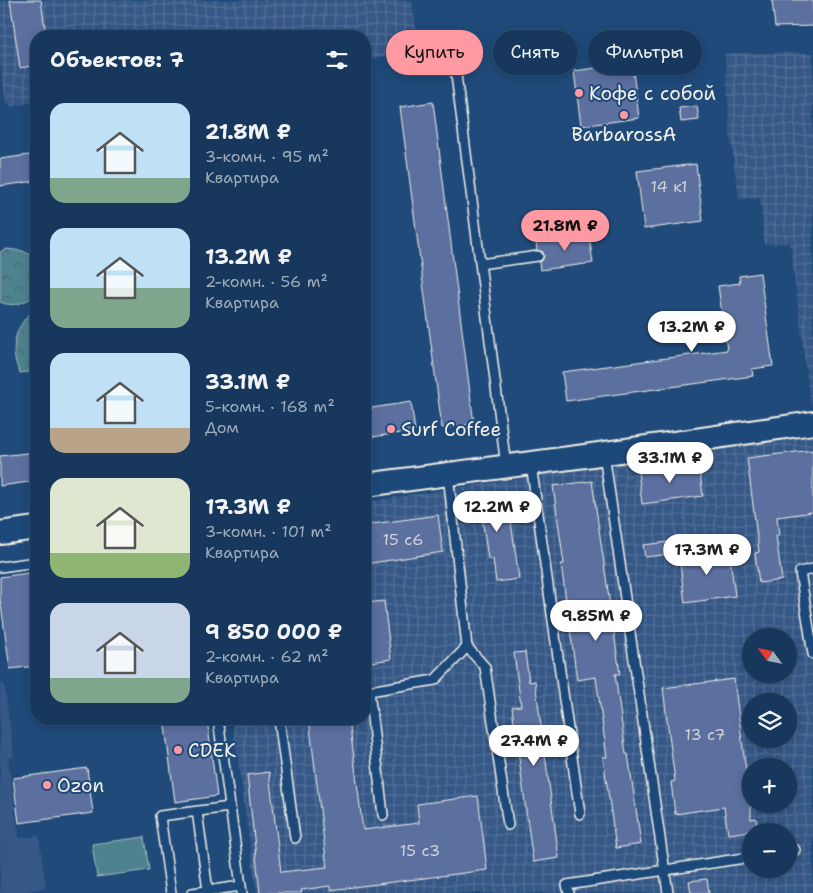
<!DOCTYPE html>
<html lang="ru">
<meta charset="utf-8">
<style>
:root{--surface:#17385c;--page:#244365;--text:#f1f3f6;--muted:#9eacbb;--line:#365272;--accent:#ff9aa2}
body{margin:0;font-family:"Shantell Sans",sans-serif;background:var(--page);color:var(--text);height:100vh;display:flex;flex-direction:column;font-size:19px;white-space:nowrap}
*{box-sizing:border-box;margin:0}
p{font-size:16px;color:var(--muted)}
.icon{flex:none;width:28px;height:28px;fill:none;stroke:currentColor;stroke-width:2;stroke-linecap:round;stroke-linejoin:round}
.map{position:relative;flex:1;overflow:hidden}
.sheet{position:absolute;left:30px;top:30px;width:341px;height:695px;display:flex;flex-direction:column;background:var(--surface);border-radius:20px;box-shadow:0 2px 12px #0003,0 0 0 1px var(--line)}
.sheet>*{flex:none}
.banner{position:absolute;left:386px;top:30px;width:351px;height:45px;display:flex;gap:10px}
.needle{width:32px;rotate:303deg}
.buttons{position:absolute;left:742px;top:628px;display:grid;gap:10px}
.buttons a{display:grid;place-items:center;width:55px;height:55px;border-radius:50%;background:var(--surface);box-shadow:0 2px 12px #0003,0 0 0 1px var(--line);font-size:25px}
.price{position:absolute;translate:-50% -42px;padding:0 11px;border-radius:18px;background:#fff;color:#222;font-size:16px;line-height:32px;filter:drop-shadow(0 1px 2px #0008)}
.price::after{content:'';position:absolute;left:50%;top:30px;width:15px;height:11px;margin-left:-8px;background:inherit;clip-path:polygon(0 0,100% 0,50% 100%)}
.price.on{background:var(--accent);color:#111}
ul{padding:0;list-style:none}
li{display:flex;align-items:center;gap:15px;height:125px;padding:0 20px}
li span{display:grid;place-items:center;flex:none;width:140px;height:100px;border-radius:15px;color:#555}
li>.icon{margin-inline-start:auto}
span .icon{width:60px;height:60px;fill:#fffc;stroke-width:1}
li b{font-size:21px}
h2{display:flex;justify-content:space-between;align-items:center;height:60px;padding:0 20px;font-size:21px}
.tag{padding:0 18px;border-radius:22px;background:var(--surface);box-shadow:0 2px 12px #0003,0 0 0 1px var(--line);font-size:18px;line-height:45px}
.tag.on{background:var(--accent);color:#111}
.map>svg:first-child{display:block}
.built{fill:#355887}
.industrial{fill:url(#industrial-grid);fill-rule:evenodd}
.green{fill:#4f828f;stroke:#a2babc}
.forest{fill:url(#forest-crowns);stroke:#a2babc}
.building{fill:#5b70a0;stroke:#f4f1e8}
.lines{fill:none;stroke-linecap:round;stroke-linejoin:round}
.lane-casing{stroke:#f4f1e8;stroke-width:12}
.secondary-casing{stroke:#f4f1e8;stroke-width:26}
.lane{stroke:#1f4a7a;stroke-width:9}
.secondary{stroke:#1f4a7a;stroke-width:22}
.poi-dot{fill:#ff9aa2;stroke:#1f4a7a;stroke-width:2}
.labels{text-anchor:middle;stroke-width:4;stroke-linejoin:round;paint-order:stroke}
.number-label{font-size:16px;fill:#ced1d6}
.poi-label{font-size:19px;fill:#f4f1e8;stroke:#1f4a7a;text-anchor:start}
</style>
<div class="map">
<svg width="813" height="893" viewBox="0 0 813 893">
<defs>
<pattern id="industrial-grid" width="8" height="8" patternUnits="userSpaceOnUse" patternTransform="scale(1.25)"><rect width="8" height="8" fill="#355887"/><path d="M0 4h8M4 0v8" fill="none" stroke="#537098"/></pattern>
<pattern id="forest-crowns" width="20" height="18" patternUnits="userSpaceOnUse" patternTransform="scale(1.25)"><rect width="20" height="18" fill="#4f828f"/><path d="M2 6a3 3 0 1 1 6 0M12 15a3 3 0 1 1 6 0" fill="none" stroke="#4c686e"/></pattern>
</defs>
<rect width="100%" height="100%" fill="#1f4a7a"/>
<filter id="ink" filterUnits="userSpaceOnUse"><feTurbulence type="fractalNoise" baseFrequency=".02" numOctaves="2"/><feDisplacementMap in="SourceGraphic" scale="10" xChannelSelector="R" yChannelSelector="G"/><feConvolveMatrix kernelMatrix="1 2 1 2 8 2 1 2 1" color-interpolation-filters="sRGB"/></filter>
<g filter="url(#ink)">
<path class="built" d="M0,683H4L14,757L8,758L19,838L39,836L46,888L14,893H0Z"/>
<path class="industrial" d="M0,0H412L419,51L365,59V36H36V102L12,106L6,103L0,59Z
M725,53H813V403H810L790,243L764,244L760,198L739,199L730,134Z
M813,434V893H257L232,719H365V502ZM751,636H789V674H751ZM751,701H789V739H751ZM751,766H789V804H751ZM751,831H789V869H751Z"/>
<path class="green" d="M144,837L149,870L97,877L92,844Z"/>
<path class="forest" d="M7,249L23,251L36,258V295C24,303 14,308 0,302V252Z
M36,309V371L20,373C8,350 15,323 36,309Z"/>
<path class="building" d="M10,0H41L46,36H36V65L20,68Z
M772,0H813V26L775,27Z
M632,63L639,118L581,126L574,71Z
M433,102L474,424L442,428L400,107Z
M697,106L699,120L681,122L679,108Z
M36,154V181L0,186V159Z
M696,164L703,221L644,229L637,171Z
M589,235L593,263L540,270L539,262L542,261L544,256L543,252L537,250L536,242Z
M760,273L773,366L752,369L753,376L566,401L562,372L727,350L718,286L740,283L739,276Z
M411,402L415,431L365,438V409Z
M813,450V512L777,517L779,536H776L782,580L759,583L755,553L759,552L747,458Z
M36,452V481L0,486V456Z
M699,464L703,496L642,504L638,472Z
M592,481L620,674H615L626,754H628L641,844L616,848L603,757H607L596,677L577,680L561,564H564L553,486Z
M507,492L519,579L496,582L493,559H488L482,517L469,519L466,498Z
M438,515L443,552L365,564V525Z
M669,542L670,554L645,557L643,545Z
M729,550L735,596L685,603L679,556Z
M36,572V666L10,669L0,598V577Z
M384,601L391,659L365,663V603Z
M525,652L529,682L535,681L559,858L533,862L512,707L521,706L514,653Z
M734,679L747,779H750L751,785V819L756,818L758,830L728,834L724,807L675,814L671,782L675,781L663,688Z
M164,719H207L217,796L175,802Z
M309,719H349L363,830L419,823L417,804L478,796L487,870L330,890V886L301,890L302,893H260L247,775L269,772L281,872L327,867Z
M87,768L93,813L19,823L13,778Z
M707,879L709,893H691L689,881Z"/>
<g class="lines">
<defs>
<path id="lane" d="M454,59L506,466
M480,264L538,256
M604,454L668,893
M531,464L580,814
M0,567L36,562
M813,569L800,572L813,654
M467,647L485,667L508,825
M218,719L242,893
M279,719L295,838
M197,811L208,891
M383,815L369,691L435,680L467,647L448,474
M789,851L795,850
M171,893L160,816L230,807
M192,893L241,886
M569,893L567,885L751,857"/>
<path id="secondary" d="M365,485L585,456L813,423
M0,533L36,528"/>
</defs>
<use href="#lane" class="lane-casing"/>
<use href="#secondary" class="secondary-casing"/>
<use href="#lane" class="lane"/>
<use href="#secondary" class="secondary"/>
</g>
</g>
<g class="poi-dot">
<circle cx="579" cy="93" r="5"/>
<circle cx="624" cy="115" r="5"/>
<circle cx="391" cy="429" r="5"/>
<circle cx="178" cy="750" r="5"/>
<circle cx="47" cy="785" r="5"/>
</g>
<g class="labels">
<g class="number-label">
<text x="669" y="192">14 к1</text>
<text x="403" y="545">15 с6</text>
<text x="705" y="740">13 с7</text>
<text x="420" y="856">15 с3</text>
</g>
<g class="poi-label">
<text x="589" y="100">Кофе с собой</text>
<text x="624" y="141" text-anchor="middle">BarbarossA</text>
<text x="401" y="436">Surf Coffee</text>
<text x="188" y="757">CDEK</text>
<text x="57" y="792">Ozon</text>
</g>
</g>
</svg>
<div class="buttons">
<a><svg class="needle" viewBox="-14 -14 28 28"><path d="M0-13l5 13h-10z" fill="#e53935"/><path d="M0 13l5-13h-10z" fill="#9eacbb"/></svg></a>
<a><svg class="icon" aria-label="layers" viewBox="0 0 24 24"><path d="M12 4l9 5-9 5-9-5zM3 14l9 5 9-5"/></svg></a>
<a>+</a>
<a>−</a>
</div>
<b class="price on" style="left:565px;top:252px">21.8M ₽</b>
<b class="price" style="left:692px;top:353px">13.2M ₽</b>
<b class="price" style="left:670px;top:484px">33.1M ₽</b>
<b class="price" style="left:497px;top:533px">12.2M ₽</b>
<b class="price" style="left:707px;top:576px">17.3M ₽</b>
<b class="price" style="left:596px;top:642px">9.85M ₽</b>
<b class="price" style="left:534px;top:767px">27.4M ₽</b>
<div class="banner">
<a class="tag on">Купить</a>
<a class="tag">Снять</a>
<a class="tag">Фильтры</a>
</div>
<section class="sheet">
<h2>Объектов: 7<svg class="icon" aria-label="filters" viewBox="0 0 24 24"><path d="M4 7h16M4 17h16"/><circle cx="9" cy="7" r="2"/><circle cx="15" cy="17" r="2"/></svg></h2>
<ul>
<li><span style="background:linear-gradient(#bfe0f5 75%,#7fa58c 0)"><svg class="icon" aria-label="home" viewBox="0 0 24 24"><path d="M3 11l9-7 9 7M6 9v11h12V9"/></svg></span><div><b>21.8M ₽</b><p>3-комн. · 95 m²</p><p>Квартира</p></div></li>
<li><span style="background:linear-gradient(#bfe0f5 60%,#7fa58c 0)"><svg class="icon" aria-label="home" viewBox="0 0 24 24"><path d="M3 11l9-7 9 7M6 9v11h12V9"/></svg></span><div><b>13.2M ₽</b><p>2-комн. · 56 m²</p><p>Квартира</p></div></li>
<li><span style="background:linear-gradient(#bfe0f5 75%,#b9a48a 0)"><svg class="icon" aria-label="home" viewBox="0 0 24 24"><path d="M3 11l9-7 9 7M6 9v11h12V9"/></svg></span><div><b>33.1M ₽</b><p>5-комн. · 168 m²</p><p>Дом</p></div></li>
<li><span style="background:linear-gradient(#dfe7d0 75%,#8fb573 0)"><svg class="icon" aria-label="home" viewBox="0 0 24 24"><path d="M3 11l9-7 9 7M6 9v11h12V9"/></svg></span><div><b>17.3M ₽</b><p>3-комн. · 101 m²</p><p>Квартира</p></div></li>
<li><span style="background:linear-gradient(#c9d6e8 75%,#7fa58c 0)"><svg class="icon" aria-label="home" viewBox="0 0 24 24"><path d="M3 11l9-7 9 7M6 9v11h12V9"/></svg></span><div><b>9 850 000 ₽</b><p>2-комн. · 62 m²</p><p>Квартира</p></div></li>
</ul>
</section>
</div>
